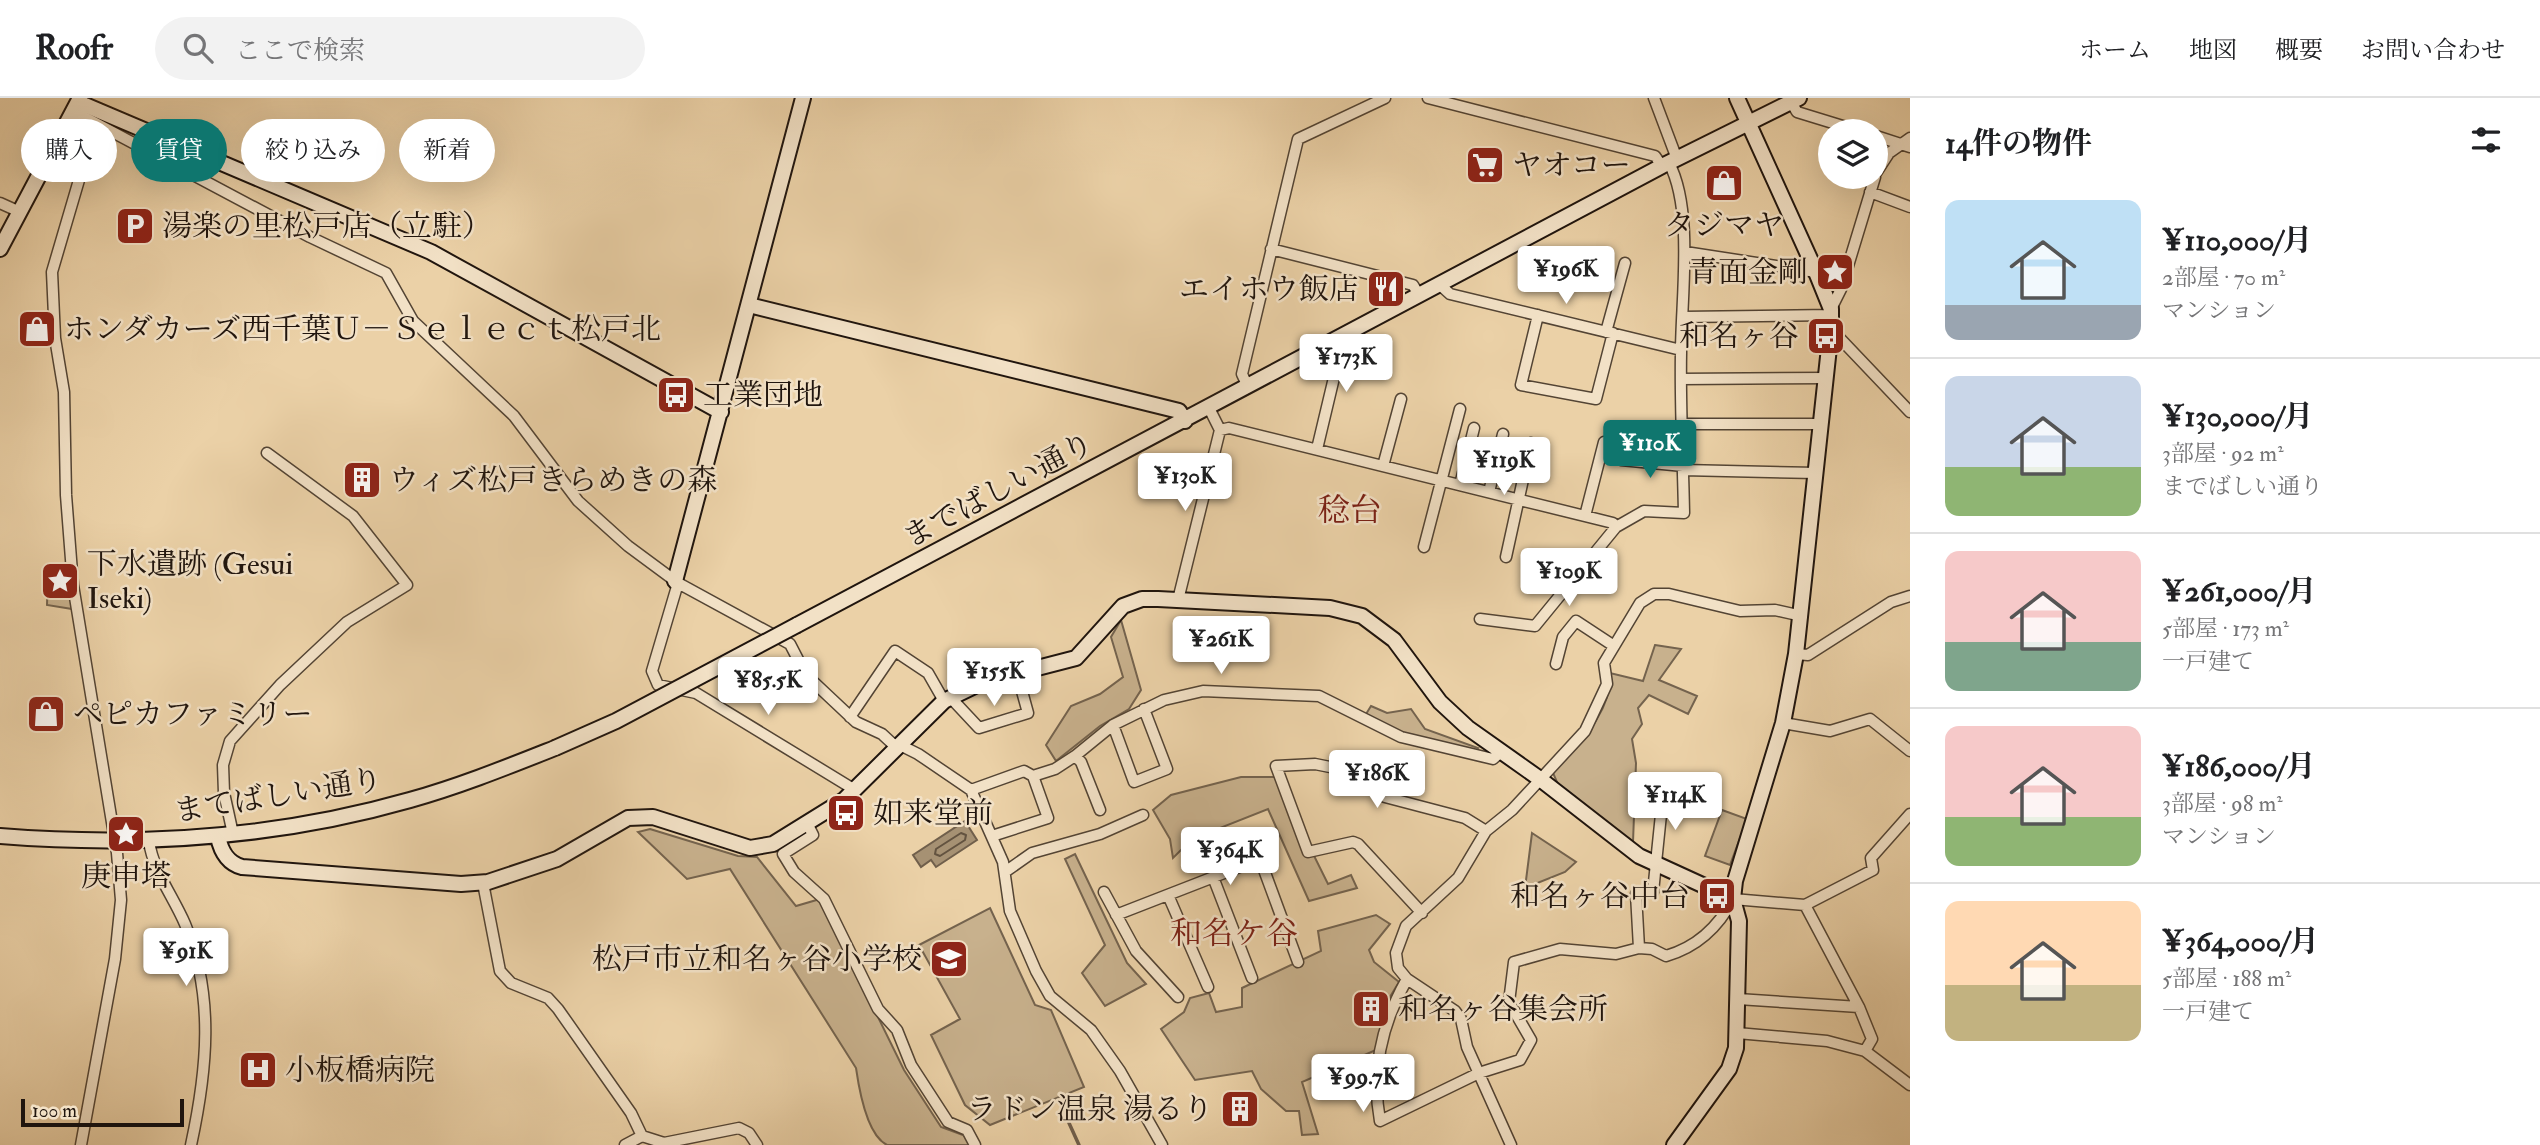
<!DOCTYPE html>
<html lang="ja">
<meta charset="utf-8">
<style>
:root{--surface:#fff;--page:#f2f2f2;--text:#202124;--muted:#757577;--line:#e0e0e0;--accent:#0f766e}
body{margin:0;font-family:"IM FELL Double Pica","Noto Serif JP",serif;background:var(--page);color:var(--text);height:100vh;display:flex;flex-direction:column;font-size:26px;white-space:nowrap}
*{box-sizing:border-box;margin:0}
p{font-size:23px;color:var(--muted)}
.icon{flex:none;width:38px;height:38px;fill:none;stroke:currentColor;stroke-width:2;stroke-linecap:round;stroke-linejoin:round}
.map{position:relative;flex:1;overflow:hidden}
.drawer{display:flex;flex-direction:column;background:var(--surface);width:630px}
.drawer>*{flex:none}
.hud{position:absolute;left:21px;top:21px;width:665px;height:63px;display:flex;gap:14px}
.tools{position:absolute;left:1818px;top:21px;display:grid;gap:14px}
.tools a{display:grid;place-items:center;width:70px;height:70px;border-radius:50%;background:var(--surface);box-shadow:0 7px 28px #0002;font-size:35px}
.scale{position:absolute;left:21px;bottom:18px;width:163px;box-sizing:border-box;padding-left:7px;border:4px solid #20150e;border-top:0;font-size:19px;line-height:24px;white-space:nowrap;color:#20150e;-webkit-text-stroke:5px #f2e1c6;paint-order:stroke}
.price{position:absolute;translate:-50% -60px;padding:0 16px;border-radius:7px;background:#fff;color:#222;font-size:23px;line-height:46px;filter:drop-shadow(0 2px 4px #0008)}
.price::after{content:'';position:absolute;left:50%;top:42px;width:21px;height:16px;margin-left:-10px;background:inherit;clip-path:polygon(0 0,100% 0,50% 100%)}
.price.on{background:var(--accent);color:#fff}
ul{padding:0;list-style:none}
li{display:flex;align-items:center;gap:21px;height:175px;padding:0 35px}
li+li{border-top:2px solid var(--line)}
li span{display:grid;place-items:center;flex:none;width:196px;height:140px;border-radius:14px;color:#555}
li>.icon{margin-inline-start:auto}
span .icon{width:84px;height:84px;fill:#fffc;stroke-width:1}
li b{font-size:30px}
h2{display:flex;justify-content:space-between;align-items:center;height:84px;padding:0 35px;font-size:30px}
.chip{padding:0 24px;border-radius:32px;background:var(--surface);box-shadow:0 7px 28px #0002;font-size:24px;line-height:63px}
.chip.on{background:var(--accent);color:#fff}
header{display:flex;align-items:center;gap:42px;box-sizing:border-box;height:98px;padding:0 35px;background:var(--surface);border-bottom:2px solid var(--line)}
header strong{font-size:33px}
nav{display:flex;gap:38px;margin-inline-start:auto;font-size:24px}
.search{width:490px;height:63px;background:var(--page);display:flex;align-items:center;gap:18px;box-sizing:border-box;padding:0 24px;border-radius:38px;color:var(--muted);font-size:26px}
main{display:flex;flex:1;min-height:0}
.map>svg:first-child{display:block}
.green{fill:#c8b18d;stroke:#74634e;stroke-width:2}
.water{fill:#a69173;stroke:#705f4b;stroke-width:2}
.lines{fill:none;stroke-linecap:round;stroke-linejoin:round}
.shore{stroke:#635340;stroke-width:2}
.stream{stroke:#705f4b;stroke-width:3.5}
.street-casing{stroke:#534434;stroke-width:13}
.secondary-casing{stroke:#20150e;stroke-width:18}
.street{stroke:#f2e1c6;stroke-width:10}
.secondary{stroke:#f2e1c6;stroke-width:14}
.secondary-bridge-casing{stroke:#20150e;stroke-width:18;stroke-linecap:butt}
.secondary-bridge{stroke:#f2e1c6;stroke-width:14}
.labels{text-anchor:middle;stroke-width:5;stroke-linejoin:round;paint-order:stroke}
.poi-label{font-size:30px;fill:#20150e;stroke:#f2e1c6;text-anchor:start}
.street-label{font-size:30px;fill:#20150e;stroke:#f2e1c6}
.neighbourhood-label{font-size:32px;fill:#7a1f14;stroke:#f2e1c6}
</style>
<header>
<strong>Roofr</strong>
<div class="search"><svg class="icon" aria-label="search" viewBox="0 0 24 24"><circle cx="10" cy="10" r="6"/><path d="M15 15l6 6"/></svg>ここで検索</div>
<nav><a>ホーム</a><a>地図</a><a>概要</a><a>お問い合わせ</a></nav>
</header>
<main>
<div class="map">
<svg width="1910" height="1047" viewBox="0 0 1910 1047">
<rect width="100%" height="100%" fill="#ebd1a7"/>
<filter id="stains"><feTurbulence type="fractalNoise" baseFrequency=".00286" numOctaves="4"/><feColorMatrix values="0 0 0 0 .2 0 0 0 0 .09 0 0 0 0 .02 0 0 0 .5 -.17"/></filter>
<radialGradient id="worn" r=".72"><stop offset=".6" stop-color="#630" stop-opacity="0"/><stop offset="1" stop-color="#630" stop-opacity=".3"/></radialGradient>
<path class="green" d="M48,472L67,474L72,511L47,507Z
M1121,522L1141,592L1129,611L1100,628L1056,663L1046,647L1071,608L1100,596L1123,579L1111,539Z
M1655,547L1681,551L1659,582L1697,598L1688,616L1649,597L1638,610L1642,626L1632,641L1636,665L1633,744L1560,691L1553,675C1577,647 1613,614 1610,575L1643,583Z
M1371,608L1387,615L1411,611L1425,631L1478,650L1474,653L1402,635L1366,616Z
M1241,679H1275L1328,786L1351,777L1357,790L1309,803L1268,711L1192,741L1173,760L1170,741L1153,712L1171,697Z
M1722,712L1747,721L1730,767L1705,758Z
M650,731L738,758L757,759L796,808L820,801L904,972L941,1029L971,1040L973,1047H887C867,1037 859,991 856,970L730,771L687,781L638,734Z
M1532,735L1576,764L1565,774L1525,790Z
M1075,756L1127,865L1146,886L1105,908L1082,875L1105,847L1065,761Z
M990,810L1035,907L1051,912L1084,989L990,1027L965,1007L931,937L960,921L919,847Z
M1376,817L1390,826L1369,852L1374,864L1399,884L1390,899L1376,952L1302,984L1318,1036L1302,1037L1299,1013H1286L1261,991L1252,973L1195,982L1161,931L1184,914L1190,900L1209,895L1216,914L1242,909V890L1321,853L1318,833Z"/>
<path class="water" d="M965,723L977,742L936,769L931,762L921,769L913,757Z"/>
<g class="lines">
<path class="shore" d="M961,735L966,737L965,742L940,758L935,756L936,751Z"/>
<path class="stream" d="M1069,1025L1079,1047"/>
<defs>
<path id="street" d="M1428,0L1655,58L1662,68
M1654,0L1677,61
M1791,4L1797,14L1859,33
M73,13L310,139L386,175L413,223L514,318L578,403L628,448L678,485L652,573L658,587L696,595L855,692
M73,13L84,65L52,174L55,240L64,294L66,397L73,487L117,755L121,802L115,861L81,1047
M1876,38L1910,49
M1876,75L1889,55L1910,40
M1870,94L1910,109
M0,105L20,114
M1271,151L1413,187L1419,197
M1685,154L1816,174
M1439,186L1450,196L1681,252
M1831,211L1841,191L1875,79
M1538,217L1521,287L1596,301L1613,235
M1684,219L1831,217
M1831,231L1910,314
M1606,234L1625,165
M1681,281L1827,280
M1248,289L1242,276L1298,41L1385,0
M1209,310L1220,332L1229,330L1613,425L1616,429L1644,413L1684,415C1683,361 1680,308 1681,255C1681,201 1694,112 1669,65
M1682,326H1822
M1317,351L1337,267L1326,247
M1621,362L1683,368
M1383,368L1401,301
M1683,372L1817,375
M1460,387L1474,330
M1489,394L1503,336
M1585,418L1604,344
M1424,449L1460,311
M1506,459L1531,345
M678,485L790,546L806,577L856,624L882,636L896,649
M1178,502L1220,332
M1480,521L1535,528L1616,429
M1796,556L1808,557L1891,504L1910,498
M1556,566L1563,539L1576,523L1614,548
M950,599L979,630L1028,615L1017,575
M850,619L895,553L928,575L944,603
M1783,625L1830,633L1870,621L1910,653
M1113,627L1134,684L1167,671L1144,611
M898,646L918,656L971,692L1003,764L1010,813L1036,873L1050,898L1091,932L1120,973L1162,1047
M1075,658L1081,664L1100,712
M971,692L1024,673L1033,678L1055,671L1075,658L1113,627L1164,602L1203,593L1319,598L1401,639L1493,661L1502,653
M808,727L813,737L783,756L794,774L824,801L878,911L897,932L911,967L948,1024L967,1032L975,1047
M233,736L224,695L223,667L230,643L280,587L347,524L407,487L353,418L267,355
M992,738L1048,720L1033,678
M149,743C153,773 173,798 185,826C215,898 207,973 191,1047
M1005,774L1032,755L1100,736L1143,717
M1213,779L1252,880
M483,785L500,873L511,885L548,900L558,911L631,1015L642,1038L625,1047
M1104,794L1136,853L1178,899
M1168,797L1208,889
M1805,807L1859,909L1872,941L1865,953
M1422,815L1358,746L1353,744L1308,754L1276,668L1315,666L1340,671L1385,699L1465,720L1486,733
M1116,817L1260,761L1298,864
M1639,850L1636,796L1653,794L1663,697
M1407,881C1382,925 1371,973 1380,1023L1479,975L1520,962L1531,942L1509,904L1514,864L1560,851L1616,856L1639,850L1652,851L1666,858C1697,849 1718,830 1733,801L1805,807L1873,772L1871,760L1910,716
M1738,901L1859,909
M1737,935L1827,943L1865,953L1910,987
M642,1038L664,1045L739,1030L749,1035L757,1047
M1511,1047L1467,949L1461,921L1455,913L1407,881L1398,870L1396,855L1406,828L1458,780L1486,733L1512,712L1585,633L1607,586L1604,565L1640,505L1654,496H1669L1740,513L1775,512L1802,518"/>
<path id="secondary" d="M78,4L431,154L721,314
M0,151L80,0
M749,207L1179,313L1185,323
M675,483L803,0
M797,527L1662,68L1799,0
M0,738C138,749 277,740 410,702C460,688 507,669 555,650
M218,739C221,753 227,765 242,769L461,786L488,784L557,761L628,720L653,719L750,750L773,746L844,702L944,603L983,584L1076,560L1123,508L1142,501H1158L1330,510L1362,518L1394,542L1440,604L1468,630L1540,681L1639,758L1733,801
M1674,1047L1729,971L1736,950L1739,823L1733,801L1735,783L1783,625L1796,556L1831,231V211L1816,174L1737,0"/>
</defs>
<use href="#street" class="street-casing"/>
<use href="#secondary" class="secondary-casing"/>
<use href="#street" class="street"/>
<use href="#secondary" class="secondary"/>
<defs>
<path id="secondary-bridge" d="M555,650L616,623L797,527"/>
</defs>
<use href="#secondary-bridge" class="secondary-bridge-casing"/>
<use href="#secondary-bridge" class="secondary-bridge"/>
</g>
<defs>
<symbol id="supermarket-square" viewBox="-11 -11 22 22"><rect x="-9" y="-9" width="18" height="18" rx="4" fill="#8f2418" stroke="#f2e1c6"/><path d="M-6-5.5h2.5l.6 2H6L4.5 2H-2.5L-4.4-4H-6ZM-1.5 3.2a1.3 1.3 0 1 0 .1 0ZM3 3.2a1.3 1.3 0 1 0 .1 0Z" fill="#fff"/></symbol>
<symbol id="shop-square" viewBox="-11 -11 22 22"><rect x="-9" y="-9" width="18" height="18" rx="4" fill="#8f2418" stroke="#f2e1c6"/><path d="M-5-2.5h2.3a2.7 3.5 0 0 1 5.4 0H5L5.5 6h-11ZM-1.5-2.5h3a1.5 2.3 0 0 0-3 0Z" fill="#fff"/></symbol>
<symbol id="parking-square" viewBox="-11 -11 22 22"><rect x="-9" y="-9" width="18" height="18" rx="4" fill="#8f2418" stroke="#f2e1c6"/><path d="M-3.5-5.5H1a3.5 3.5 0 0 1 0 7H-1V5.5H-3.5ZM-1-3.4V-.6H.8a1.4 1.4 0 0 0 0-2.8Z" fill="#fff"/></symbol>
<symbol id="sight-square" viewBox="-11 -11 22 22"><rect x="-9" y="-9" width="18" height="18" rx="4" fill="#8f2418" stroke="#f2e1c6"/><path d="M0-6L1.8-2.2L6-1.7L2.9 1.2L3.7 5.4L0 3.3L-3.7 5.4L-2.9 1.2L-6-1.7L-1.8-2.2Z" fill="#fff"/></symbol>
<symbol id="restaurant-square" viewBox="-11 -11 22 22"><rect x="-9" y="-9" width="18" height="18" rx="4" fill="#8f2418" stroke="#f2e1c6"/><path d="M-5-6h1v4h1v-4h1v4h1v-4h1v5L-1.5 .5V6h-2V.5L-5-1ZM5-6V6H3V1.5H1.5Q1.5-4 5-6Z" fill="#fff"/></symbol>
<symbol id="bus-square" viewBox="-11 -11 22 22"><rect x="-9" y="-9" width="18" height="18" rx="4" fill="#8f2418" stroke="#f2e1c6"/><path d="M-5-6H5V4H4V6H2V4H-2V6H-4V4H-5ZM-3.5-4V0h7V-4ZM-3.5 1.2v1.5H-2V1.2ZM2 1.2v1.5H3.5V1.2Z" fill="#fff"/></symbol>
<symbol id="building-square" viewBox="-11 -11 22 22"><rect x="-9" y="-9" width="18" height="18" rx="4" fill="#8f2418" stroke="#f2e1c6"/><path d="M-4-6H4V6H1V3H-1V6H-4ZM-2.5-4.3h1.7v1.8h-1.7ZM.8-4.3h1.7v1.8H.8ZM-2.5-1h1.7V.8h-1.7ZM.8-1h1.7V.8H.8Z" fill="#fff"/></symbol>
<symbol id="school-square" viewBox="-11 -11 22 22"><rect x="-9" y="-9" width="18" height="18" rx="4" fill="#8f2418" stroke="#f2e1c6"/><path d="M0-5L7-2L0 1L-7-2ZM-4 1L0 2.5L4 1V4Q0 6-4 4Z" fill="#fff"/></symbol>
<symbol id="hospital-square" viewBox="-11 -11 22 22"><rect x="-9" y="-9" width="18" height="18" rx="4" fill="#8f2418" stroke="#f2e1c6"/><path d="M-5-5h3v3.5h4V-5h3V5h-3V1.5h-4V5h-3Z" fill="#fff"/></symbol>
</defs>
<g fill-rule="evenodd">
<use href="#supermarket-square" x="1463" y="45" width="44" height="44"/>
<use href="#shop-square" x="1702" y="63" width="44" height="44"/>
<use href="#parking-square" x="113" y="106" width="44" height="44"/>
<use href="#sight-square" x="1813" y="152" width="44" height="44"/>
<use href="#restaurant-square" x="1364" y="169" width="44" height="44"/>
<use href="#shop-square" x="15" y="209" width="44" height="44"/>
<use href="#bus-square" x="1804" y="216" width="44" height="44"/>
<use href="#bus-square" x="654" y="275" width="44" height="44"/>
<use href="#building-square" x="340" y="360" width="44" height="44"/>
<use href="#sight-square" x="38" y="461" width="44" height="44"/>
<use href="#shop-square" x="24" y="594" width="44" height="44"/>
<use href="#bus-square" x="824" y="693" width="44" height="44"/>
<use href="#sight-square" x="104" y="714" width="44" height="44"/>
<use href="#bus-square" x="1695" y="776" width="44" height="44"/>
<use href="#school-square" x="927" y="839" width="44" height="44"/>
<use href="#building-square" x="1349" y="889" width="44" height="44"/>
<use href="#hospital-square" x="236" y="950" width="44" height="44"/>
<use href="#building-square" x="1218" y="989" width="44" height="44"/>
</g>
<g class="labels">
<g class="poi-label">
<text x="1512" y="77">ヤオコー</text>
<text x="1724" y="137" text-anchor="middle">タジマヤ</text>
<text x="162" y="138">湯楽の里松戸店（立駐）</text>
<text x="1808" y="184" text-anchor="end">青面金剛</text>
<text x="1359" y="201" text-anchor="end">エイホウ飯店</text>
<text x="64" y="241">ホンダカーズ西千葉Ｕ－Ｓｅｌｅｃｔ松戸北</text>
<text x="1799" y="248" text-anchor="end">和名ヶ谷</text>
<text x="703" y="307">工業団地</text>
<text x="389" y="392">ウィズ松戸きらめきの森</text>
<text x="87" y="476">下水遺跡 (Gesui<tspan x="87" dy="34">Iseki)</tspan></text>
<text x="73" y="626">ペピカファミリー</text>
<text x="873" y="725">如来堂前</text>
<text x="126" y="788" text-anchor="middle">庚申塔</text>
<text x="1690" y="808" text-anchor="end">和名ヶ谷中台</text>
<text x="922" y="871" text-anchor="end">松戸市立和名ヶ谷小学校</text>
<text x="1398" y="921">和名ヶ谷集会所</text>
<text x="285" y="982">小板橋病院</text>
<text x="1213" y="1021" text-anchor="end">ラドン温泉 湯るり</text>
</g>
<g class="street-label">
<text transform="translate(998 392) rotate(-28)" y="10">までばしい通り</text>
<text transform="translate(278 697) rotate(-9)" y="10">まてばしい通り</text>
</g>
<g class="neighbourhood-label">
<text x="1350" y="423">稔台</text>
<text x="1234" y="846">和名ケ谷</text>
</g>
</g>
<rect width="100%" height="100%" filter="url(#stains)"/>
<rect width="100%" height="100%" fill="url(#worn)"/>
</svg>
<div class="tools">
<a><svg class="icon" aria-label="layers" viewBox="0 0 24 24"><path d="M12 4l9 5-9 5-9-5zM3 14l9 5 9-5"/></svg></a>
</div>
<div class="scale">100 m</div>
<b class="price" style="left:1566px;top:208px">¥196K</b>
<b class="price" style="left:1346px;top:296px">¥173K</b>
<b class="price on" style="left:1650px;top:382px">¥110K</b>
<b class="price" style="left:1504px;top:399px">¥119K</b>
<b class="price" style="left:1185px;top:415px">¥130K</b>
<b class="price" style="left:1569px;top:510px">¥109K</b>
<b class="price" style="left:1221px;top:578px">¥261K</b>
<b class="price" style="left:994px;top:610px">¥155K</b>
<b class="price" style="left:768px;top:619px">¥85.5K</b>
<b class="price" style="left:1377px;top:712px">¥186K</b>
<b class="price" style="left:1675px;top:734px">¥114K</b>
<b class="price" style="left:1230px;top:789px">¥364K</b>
<b class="price" style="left:186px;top:890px">¥91K</b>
<b class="price" style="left:1363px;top:1016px">¥99.7K</b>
<div class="hud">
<a class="chip">購入</a>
<a class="chip on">賃貸</a>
<a class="chip">絞り込み</a>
<a class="chip">新着</a>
</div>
</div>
<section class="drawer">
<h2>14件の物件<svg class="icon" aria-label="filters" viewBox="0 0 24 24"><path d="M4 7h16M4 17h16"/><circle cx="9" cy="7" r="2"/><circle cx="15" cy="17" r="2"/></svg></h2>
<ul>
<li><span style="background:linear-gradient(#bfe0f5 75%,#9aa5b1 0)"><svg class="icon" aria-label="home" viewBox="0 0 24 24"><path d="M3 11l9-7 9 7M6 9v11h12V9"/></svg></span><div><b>¥110,000/月</b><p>2部屋 · 70 m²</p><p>マンション</p></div></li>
<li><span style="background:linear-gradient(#c9d6e8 65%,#8fb573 0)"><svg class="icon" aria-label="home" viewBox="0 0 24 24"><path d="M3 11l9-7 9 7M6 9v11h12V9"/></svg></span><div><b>¥130,000/月</b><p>3部屋 · 92 m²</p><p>までばしい通り</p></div></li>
<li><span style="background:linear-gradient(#f6c9c9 65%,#7fa58c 0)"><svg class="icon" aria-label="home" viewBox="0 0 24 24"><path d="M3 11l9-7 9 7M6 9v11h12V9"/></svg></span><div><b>¥261,000/月</b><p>5部屋 · 173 m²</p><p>一戸建て</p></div></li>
<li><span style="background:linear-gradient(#f6c9c9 65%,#8fb573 0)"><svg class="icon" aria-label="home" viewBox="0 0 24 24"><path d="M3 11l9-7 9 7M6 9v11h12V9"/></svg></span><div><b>¥186,000/月</b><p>3部屋 · 98 m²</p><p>マンション</p></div></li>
<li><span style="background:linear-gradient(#ffd9b3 60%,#c2b280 0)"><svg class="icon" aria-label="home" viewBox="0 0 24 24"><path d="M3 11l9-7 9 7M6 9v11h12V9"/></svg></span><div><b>¥364,000/月</b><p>5部屋 · 188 m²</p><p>一戸建て</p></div></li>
</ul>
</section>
</main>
